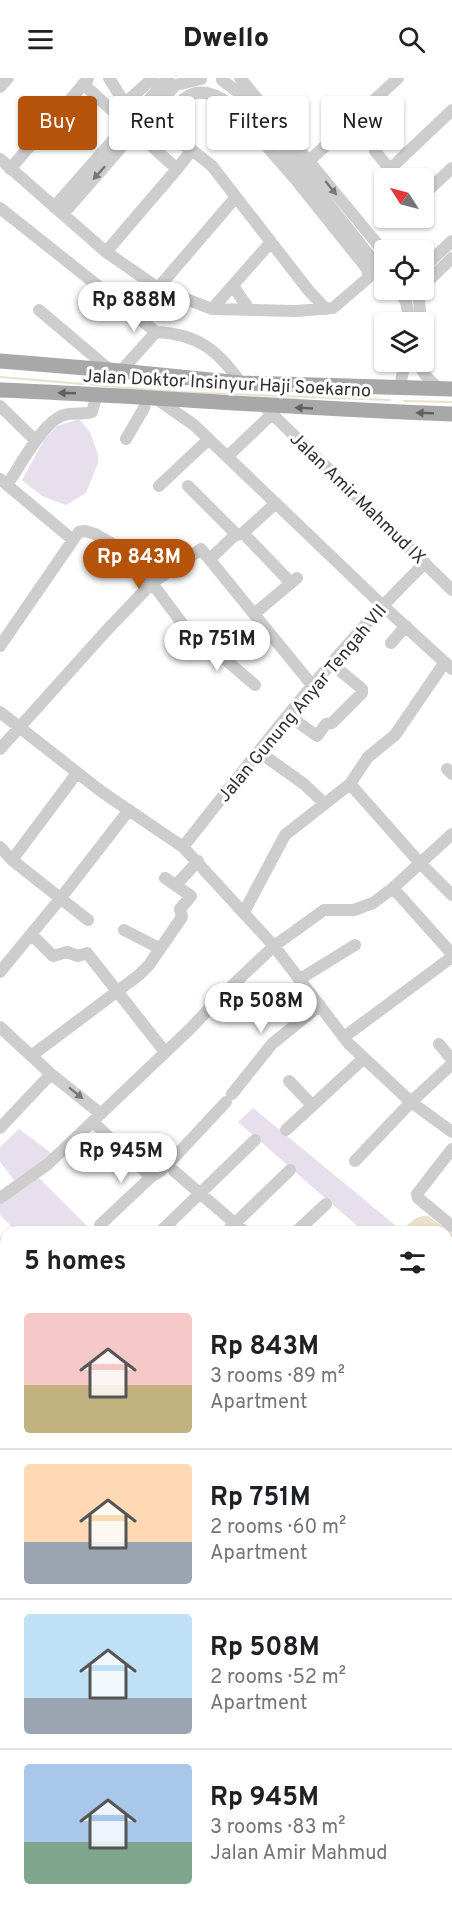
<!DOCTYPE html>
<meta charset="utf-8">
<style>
:root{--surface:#fff;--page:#f6f6f6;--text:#202124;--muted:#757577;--line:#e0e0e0;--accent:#b45309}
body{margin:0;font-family:Overpass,sans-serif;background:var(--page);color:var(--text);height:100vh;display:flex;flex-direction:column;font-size:22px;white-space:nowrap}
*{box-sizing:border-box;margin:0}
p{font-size:20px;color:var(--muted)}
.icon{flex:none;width:33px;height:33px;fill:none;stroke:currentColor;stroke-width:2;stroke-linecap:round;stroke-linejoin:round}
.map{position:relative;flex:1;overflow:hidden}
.panel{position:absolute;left:0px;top:1148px;width:453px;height:686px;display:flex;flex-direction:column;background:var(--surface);border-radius:18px 18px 0 0;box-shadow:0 2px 4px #0004}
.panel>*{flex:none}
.hud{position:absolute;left:18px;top:18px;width:417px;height:54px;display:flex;gap:12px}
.needle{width:39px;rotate:306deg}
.tools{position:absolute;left:374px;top:90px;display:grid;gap:12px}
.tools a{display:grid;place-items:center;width:60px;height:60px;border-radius:6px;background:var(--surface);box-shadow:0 2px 4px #0004;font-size:30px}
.price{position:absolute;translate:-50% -51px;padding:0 14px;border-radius:21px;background:#fff;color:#222;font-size:20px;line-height:39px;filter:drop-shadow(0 2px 3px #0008)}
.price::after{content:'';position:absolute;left:50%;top:36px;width:18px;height:14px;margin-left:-9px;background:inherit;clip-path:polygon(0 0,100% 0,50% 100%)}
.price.selected{background:var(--accent);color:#fff}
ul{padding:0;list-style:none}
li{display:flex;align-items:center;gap:18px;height:150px;padding:0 24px}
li+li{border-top:2px solid var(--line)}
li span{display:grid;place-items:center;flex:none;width:168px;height:120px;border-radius:6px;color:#555}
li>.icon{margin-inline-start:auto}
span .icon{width:72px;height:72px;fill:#fffc;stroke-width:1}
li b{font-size:26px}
h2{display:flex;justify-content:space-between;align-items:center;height:72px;padding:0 24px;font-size:26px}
.pill{padding:0 21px;border-radius:6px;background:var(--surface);box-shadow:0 2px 4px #0004;font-size:21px;line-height:54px}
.pill.selected{background:var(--accent);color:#fff}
header{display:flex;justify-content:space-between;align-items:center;height:78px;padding:0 24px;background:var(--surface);font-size:27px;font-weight:800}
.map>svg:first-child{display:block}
.green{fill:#e8dfec}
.water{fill:#eae0cd}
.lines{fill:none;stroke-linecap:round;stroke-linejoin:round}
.stream{stroke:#eae0cd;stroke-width:2}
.minor{stroke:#cdcdcd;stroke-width:12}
.major{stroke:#a8a8a8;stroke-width:15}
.highway{stroke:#979797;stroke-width:16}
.oneway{fill:#777}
.oneway2{fill:#606060}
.labels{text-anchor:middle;stroke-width:6;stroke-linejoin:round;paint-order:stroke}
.street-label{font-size:18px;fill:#303030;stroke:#fff}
</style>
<header><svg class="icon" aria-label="menu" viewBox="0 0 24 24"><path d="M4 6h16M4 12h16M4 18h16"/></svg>Dwello<svg class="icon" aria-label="search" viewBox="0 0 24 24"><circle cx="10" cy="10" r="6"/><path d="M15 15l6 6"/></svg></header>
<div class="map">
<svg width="452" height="1832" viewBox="0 0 452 1832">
<rect width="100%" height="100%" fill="#fff"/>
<path class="green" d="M79,341L90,354L98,377V385L86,415L66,427L42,418L22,402L44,362L57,348Z
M253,1030L401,1152L363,1153L238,1044Z
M19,1051L55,1078L17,1106L0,1084V1069Z
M37,1098L92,1153H16L0,1137V1125Z
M447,1351L452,1356V1385L447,1380Z"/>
<path class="water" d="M423,1138H428L452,1155V1176L447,1172V1154H399L416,1140Z
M6,1156V1187L0,1189V1160Z"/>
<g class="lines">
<path class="stream" d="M0,299L177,314L390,322
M404,323L452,324"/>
<path class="minor" d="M109,0L133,39L142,47L160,53L192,72L212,88L309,213L326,231
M240,0L384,174
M222,2L243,18L384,196
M83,6L177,91L192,72
M0,9L8,0
M124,26L153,0
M375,73L397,100
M0,81L106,174L158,210L212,231L296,233L333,230L368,200V192L296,102L230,26C193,0 178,22 160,53
M309,83L398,0
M10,91L88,1
M390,91L452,32
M423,117L452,90
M54,129L168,0
M0,130L156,254C197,256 217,271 241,305
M423,134L426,137
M63,136L171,12L176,7L201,1
M106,174L177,91
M423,190L452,163
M233,208L249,231
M423,208L452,180
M158,210L236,119
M399,212L406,224L410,244
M418,212L421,244
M212,231L271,164
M39,232L110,292
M419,284C423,297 429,302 440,311
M121,293L156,254
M400,310L403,293L408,284
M154,319L194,347L382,527L452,591
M0,328L35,362
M264,328L452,512
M126,361L144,330L146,318
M227,379L272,336
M0,401L73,462
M7,407C19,390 43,343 64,337C73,334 83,337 92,334L97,316
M159,408L209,361
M188,408L237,457L243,455L276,425
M243,455L291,505
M210,481L236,456
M254,536L297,500
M391,565L406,548
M0,568L73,462L79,454L85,453L95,456L120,470L152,505L193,560L219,576L255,607
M0,634L102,714L183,769L274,868L349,966L411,1024L452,1054
M288,637L317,658L326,646L332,645L362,615V611L331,585
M0,671L107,552L152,505L201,471L312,607
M259,674L304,706L324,725
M447,691L452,696
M350,706L420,785L452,817
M0,769L12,782L88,842
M183,769C260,671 336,572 425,485
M12,782L77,695
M176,807L198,783
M393,810L452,876
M244,834L285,757L350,706L368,679L395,657L445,584
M124,852L159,870
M31,856L53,878L67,874L78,878L87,875L165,974
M0,894L60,821L129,732
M300,901L355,867
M0,949L51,996L101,1036
M344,959L452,879
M439,966L452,982
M31,978L139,897L149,887L182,839L180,831L191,818L165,800
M289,1003L312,1027
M232,1016L272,966L320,927
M93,1044L151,1099
M0,1050L51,996
M286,1052L364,980
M452,1071L417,1116L418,1120L452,1148
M355,1083L411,1024L452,986
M170,1084L226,1024
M174,1093L245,1154
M0,1120L48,1086L192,949L220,919L274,868L324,832H354L373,825L393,810L452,756
M100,1154V1147L151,1099L162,1092
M160,1154L255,1062
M226,1154L290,1092
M296,1154L326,1126
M447,1189L452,1194
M447,1205L452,1201
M0,1232L6,1238
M447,1264L452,1259
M0,1269L6,1263
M0,1317L6,1324
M0,1341L6,1347
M447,1345L452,1340
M0,1364L6,1357
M447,1386L452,1391
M447,1435L452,1430
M0,1440L6,1446
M0,1497L6,1491
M0,1562L6,1556
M0,1628L6,1622
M447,1657L452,1652
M0,1695L6,1690
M447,1723L452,1718
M447,1769L452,1774
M0,1782L6,1776
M447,1789L452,1794
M0,1823L8,1832
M199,1827L203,1832
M328,1827L333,1832
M44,1832L49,1827
M275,1832L280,1827
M343,1832L348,1827
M409,1832L414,1827"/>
<path class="major" d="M0,283L110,292L241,305L452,311
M0,312C151,318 301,331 452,336
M447,1488L452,1483
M447,1574L452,1569
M117,1832L122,1827
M185,1832L190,1827"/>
<path class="highway" d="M447,1508L452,1503
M447,1527L452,1522
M447,1558L452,1553
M136,1832L141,1827
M166,1832L171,1827"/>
</g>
<defs><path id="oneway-solid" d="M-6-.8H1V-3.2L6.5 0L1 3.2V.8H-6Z" transform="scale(1.5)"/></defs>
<g class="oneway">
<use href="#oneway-solid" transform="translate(99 95) rotate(132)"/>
<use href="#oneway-solid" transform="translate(331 110) rotate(51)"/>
<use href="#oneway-solid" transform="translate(76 1015) rotate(39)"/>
</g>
<g class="oneway2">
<use href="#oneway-solid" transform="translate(67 315) rotate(-178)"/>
<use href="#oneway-solid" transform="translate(304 330) rotate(-177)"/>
<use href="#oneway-solid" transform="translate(425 335) rotate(-178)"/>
</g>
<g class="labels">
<g class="street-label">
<text transform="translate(227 305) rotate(3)" y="6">Jalan Doktor Insinyur Haji Soekarno</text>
<text transform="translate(358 420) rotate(44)" y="6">Jalan Amir Mahmud IX</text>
<text transform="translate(302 625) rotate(-50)" y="6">Jalan Gunung Anyar Tengah VII</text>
</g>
</g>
</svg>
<div class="tools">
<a><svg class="needle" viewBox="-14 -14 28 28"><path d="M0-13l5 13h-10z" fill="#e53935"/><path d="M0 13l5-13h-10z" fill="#757577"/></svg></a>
<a><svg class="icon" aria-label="locate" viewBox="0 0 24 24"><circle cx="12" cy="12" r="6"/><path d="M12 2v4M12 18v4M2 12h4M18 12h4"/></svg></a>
<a><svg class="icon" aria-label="layers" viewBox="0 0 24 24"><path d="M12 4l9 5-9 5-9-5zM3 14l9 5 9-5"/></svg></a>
</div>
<b class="price" style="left:134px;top:255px">Rp 888M</b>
<b class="price selected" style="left:139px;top:512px">Rp 843M</b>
<b class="price" style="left:217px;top:594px">Rp 751M</b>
<b class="price" style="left:261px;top:956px">Rp 508M</b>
<b class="price" style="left:121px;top:1106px">Rp 945M</b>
<div class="hud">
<a class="pill selected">Buy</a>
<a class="pill">Rent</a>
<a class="pill">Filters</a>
<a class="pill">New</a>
</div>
<section class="panel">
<h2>5 homes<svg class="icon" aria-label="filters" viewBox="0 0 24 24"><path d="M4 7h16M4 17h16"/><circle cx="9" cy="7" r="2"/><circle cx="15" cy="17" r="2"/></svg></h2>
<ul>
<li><span style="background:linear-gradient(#f6c9c9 60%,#c2b280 0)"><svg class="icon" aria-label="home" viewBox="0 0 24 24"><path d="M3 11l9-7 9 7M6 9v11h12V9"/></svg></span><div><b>Rp 843M</b><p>3 rooms · 89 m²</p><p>Apartment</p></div></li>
<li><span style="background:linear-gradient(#ffd9b3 65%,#9aa5b1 0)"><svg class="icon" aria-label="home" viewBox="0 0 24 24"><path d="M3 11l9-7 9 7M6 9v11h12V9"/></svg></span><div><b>Rp 751M</b><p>2 rooms · 60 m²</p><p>Apartment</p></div></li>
<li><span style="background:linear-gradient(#bfe0f5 70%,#9aa5b1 0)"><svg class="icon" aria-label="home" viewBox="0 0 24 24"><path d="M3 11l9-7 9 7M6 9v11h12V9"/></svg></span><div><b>Rp 508M</b><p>2 rooms · 52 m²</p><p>Apartment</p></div></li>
<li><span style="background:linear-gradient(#a9c7e8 65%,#7fa58c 0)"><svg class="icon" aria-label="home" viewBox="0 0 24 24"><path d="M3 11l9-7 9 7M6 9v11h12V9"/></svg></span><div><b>Rp 945M</b><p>3 rooms · 83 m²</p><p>Jalan Amir Mahmud</p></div></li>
</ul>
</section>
</div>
